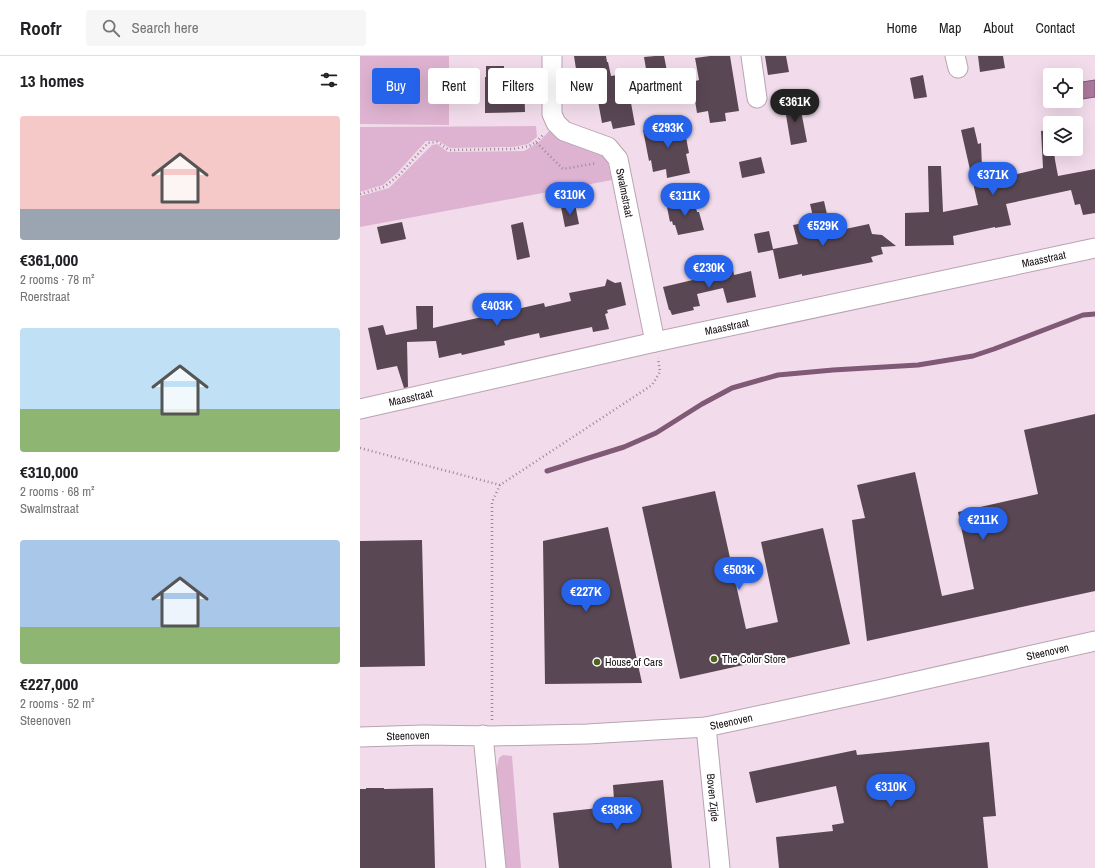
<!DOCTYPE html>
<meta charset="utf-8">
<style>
:root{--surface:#fff;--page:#f6f6f6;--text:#202124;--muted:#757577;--line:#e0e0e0;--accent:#2563eb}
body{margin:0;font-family:"Archivo Narrow",sans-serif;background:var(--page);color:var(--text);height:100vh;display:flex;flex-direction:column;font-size:15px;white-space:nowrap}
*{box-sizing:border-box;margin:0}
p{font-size:13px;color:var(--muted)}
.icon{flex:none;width:22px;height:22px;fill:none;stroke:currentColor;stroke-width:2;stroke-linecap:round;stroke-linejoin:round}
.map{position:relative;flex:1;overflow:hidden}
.side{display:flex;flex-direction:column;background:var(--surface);width:360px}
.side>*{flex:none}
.banner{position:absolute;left:12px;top:12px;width:380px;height:36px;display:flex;gap:8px}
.fabs{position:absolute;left:683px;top:12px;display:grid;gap:8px}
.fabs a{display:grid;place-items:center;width:40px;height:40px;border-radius:4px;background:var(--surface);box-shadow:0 4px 16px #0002;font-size:20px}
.price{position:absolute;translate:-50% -34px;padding:0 9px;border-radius:14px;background:var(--accent);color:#fff;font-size:13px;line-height:26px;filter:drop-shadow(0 1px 2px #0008)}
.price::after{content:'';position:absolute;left:50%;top:24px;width:12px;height:9px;margin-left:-6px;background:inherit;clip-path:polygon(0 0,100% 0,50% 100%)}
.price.selected{background:#222;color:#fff}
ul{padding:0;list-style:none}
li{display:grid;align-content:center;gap:8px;height:212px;padding:0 20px}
li span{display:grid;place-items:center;height:124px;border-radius:4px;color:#555}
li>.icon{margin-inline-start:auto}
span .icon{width:72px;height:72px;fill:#fffc;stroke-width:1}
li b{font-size:17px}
h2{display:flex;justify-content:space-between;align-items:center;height:48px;padding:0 20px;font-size:17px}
.tag{padding:0 14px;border-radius:4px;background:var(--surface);box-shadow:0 4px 16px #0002;font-size:14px;line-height:36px}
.tag.selected{background:var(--accent);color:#fff}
header{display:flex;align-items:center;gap:24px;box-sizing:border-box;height:56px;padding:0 20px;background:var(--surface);border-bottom:1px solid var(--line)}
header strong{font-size:19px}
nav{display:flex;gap:22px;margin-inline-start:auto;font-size:14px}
.search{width:280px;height:36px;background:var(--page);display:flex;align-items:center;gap:10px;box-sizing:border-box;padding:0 14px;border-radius:4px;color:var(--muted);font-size:15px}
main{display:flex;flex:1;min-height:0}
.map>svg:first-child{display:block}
.green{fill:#deb3d1}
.water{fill:#ac799e;stroke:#7f5975}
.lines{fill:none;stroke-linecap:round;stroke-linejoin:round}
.stream{stroke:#7f5975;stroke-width:5}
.building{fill:#594753}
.minor-casing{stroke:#b8a3b1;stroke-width:21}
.path{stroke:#988893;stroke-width:2.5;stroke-dasharray:1 3;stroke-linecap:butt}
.minor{stroke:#fff;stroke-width:19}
.poi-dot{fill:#4b6619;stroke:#fff;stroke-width:1.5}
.labels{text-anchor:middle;stroke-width:4;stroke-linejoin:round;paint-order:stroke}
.street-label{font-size:11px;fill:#160f14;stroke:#fff}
.poi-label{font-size:11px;fill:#160f14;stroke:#fff;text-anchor:start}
</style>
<header>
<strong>Roofr</strong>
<div class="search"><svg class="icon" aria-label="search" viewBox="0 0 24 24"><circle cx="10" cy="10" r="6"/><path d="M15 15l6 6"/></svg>Search here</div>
<nav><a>Home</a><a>Map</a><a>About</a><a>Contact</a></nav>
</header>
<main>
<section class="side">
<h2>13 homes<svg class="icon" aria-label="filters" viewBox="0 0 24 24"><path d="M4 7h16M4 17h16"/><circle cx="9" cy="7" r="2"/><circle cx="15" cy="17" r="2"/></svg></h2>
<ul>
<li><span style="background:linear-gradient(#f6c9c9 75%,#9aa5b1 0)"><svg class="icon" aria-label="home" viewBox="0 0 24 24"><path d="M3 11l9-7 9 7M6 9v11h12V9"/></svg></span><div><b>€361,000</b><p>2 rooms · 78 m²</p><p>Roerstraat</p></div></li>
<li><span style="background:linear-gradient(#bfe0f5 65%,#8fb573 0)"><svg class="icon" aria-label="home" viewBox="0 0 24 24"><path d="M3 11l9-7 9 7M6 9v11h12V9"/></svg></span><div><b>€310,000</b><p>2 rooms · 68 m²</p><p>Swalmstraat</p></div></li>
<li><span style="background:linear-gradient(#a9c7e8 70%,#8fb573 0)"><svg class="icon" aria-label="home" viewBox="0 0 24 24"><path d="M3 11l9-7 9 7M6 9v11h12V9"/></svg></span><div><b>€227,000</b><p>2 rooms · 52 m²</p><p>Steenoven</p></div></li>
</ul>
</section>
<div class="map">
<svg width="735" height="812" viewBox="0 0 735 812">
<rect width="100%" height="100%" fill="#f2dceb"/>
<path class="green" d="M0,0H89V69L0,68Z
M176,70L177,81L168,88L153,91L90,92L78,85H66L37,117L23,129L0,136V71Z
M190,74L243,98L247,103L252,124L0,171V140L29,132L72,89L77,88L88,96L164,95L179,86Z
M143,699L152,700L161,812H145L136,716L139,702Z"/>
<path class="water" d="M735,24V41L716,44V27Z"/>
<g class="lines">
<path class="stream" d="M187,415L264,391L296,377L342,348L372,332L418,319L473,314L558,309L613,300L634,293L723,259L735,258"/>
</g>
<path class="building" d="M214,0H246L247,6H248L251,20L264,18L270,47H271L275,69L253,73L251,65L242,67L234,23L218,26Z
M295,0H304L307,15L287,19L284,1Z
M350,0H370L379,55L365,57L366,65L350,67L348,55L337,57L332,26L339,24L335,2Z
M405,0H426L429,16L408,19Z
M618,0H643L645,12L620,16Z
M126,10H144V21L164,20L165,56L125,57V21H126Z
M563,19L567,41L554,43L550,22Z
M439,44L447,86L431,89L424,47Z
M323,66L329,97L326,98L330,117L307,122L306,113L293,116L291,104L289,105L283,74Z
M614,71L618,88L621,87L622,112L630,110L632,117L639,116L640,122L683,112L681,75L689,74L690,81V93H693V95H694L695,104L698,120L735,113V157L723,159L720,148L715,149L711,134L646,148L651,169L635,172V171L593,180L594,189L545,190V157L569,156L568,110H581L583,156L618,149L601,74Z
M401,101L405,117L382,122L379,106Z
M334,143L337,156H339L344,174L318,179L315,169H313L312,165L310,166L307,151L315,149V147Z
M464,145L471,176L509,168L512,178L522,179L536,190L521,191L523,198L511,201L513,206L442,220V218L419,223L413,194L398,197L394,178L409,175L413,193L438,188L433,169L454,165L450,148Z
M215,148L219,168L205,171L201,151Z
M42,166L46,183L21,188L17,171Z
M163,166L170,201L157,204L151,169Z
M360,211V212L365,211L366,215L373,213L374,219L391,215L396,241L367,247L363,232L337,238L340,250L333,251L334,254L312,259L310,254H309L303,231L337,223L335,216Z
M247,223L255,227L261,226L266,249L247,254L248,257L245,258L249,273L233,276L232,271L180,282L179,277L144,285L145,289L102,299L101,297L79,302L76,285L47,286L48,331L44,332L37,310L17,314L8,272L23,269L26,279L57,273L56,250H73V272L184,247L185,251L211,245L209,237L245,230Z
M735,358V535L507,585L492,464L505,462L497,429L555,416L582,540L614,533L598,456L678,438L664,374Z
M355,435L386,573L418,566L401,486L463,472L490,588L412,606L411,603L320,623L282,451Z
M248,471L282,627L185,628L183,485Z
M62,484L65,610L0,611V485Z
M629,686L636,760L623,761L628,812H419L416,781L473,775L472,769L484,767L476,730L396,747L389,716L496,694L497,699Z
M303,724L312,812H199L193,757L247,751L246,745L254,744L253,729Z
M6,732H24V733L73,732L75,812H0V733H6Z"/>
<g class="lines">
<defs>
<g id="minor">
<path id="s1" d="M192,0V58L196,67L204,75L248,91L258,103L295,286"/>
<path d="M391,0L397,42"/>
<path d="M595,0L598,12"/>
<path id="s2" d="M0,353L295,286L735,192"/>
<path id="s3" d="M346,671L360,812"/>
<path d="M123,679L136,812"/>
<path id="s4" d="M0,681L63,679L132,680L227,678L346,671L518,634L735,585"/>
</g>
</defs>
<use href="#minor" class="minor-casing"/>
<path class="path" d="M176,86L184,78
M0,138L24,131L39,119L68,87L77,86L89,94L153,93L169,90L176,86L203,113L237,107
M0,392L140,429
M132,664V446L140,429L292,329L300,316L298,302"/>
<use href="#minor" class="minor"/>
</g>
<g class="poi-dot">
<circle cx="354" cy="603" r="4"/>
<circle cx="237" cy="606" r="4"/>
</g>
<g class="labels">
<g class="street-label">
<text dy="4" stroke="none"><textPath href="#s1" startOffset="176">Swalmstraat</textPath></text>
<text dy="4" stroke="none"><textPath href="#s2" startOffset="700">Maasstraat</textPath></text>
<text dy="4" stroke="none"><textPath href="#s2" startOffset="376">Maasstraat</textPath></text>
<text dy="4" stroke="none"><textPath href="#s2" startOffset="52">Maasstraat</textPath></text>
<text dy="4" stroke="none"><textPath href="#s4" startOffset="696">Steenoven</textPath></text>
<text dy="4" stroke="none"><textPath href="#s4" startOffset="372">Steenoven</textPath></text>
<text dy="4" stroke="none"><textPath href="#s4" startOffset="48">Steenoven</textPath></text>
<text dy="4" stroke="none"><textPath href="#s3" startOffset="71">Boven Zijde</textPath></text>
</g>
<g class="poi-label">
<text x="362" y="607">The Color Store</text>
<text x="245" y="610">House of Cars</text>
</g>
</g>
</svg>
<div class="fabs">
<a><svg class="icon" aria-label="locate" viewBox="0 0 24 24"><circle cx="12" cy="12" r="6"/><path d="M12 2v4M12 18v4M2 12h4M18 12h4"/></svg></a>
<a><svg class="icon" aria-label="layers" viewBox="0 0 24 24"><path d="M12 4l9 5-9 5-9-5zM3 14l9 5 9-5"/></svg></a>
</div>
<b class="price selected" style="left:435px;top:67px">€361K</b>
<b class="price" style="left:308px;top:93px">€293K</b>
<b class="price" style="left:633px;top:140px">€371K</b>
<b class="price" style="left:210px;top:160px">€310K</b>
<b class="price" style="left:325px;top:161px">€311K</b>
<b class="price" style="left:463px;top:191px">€529K</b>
<b class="price" style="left:349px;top:233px">€230K</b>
<b class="price" style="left:137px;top:271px">€403K</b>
<b class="price" style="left:623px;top:485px">€211K</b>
<b class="price" style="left:379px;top:535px">€503K</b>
<b class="price" style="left:226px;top:557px">€227K</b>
<b class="price" style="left:531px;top:752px">€310K</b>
<b class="price" style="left:257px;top:775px">€383K</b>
<div class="banner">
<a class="tag selected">Buy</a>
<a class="tag">Rent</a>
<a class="tag">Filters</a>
<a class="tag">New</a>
<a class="tag">Apartment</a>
</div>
</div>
</main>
